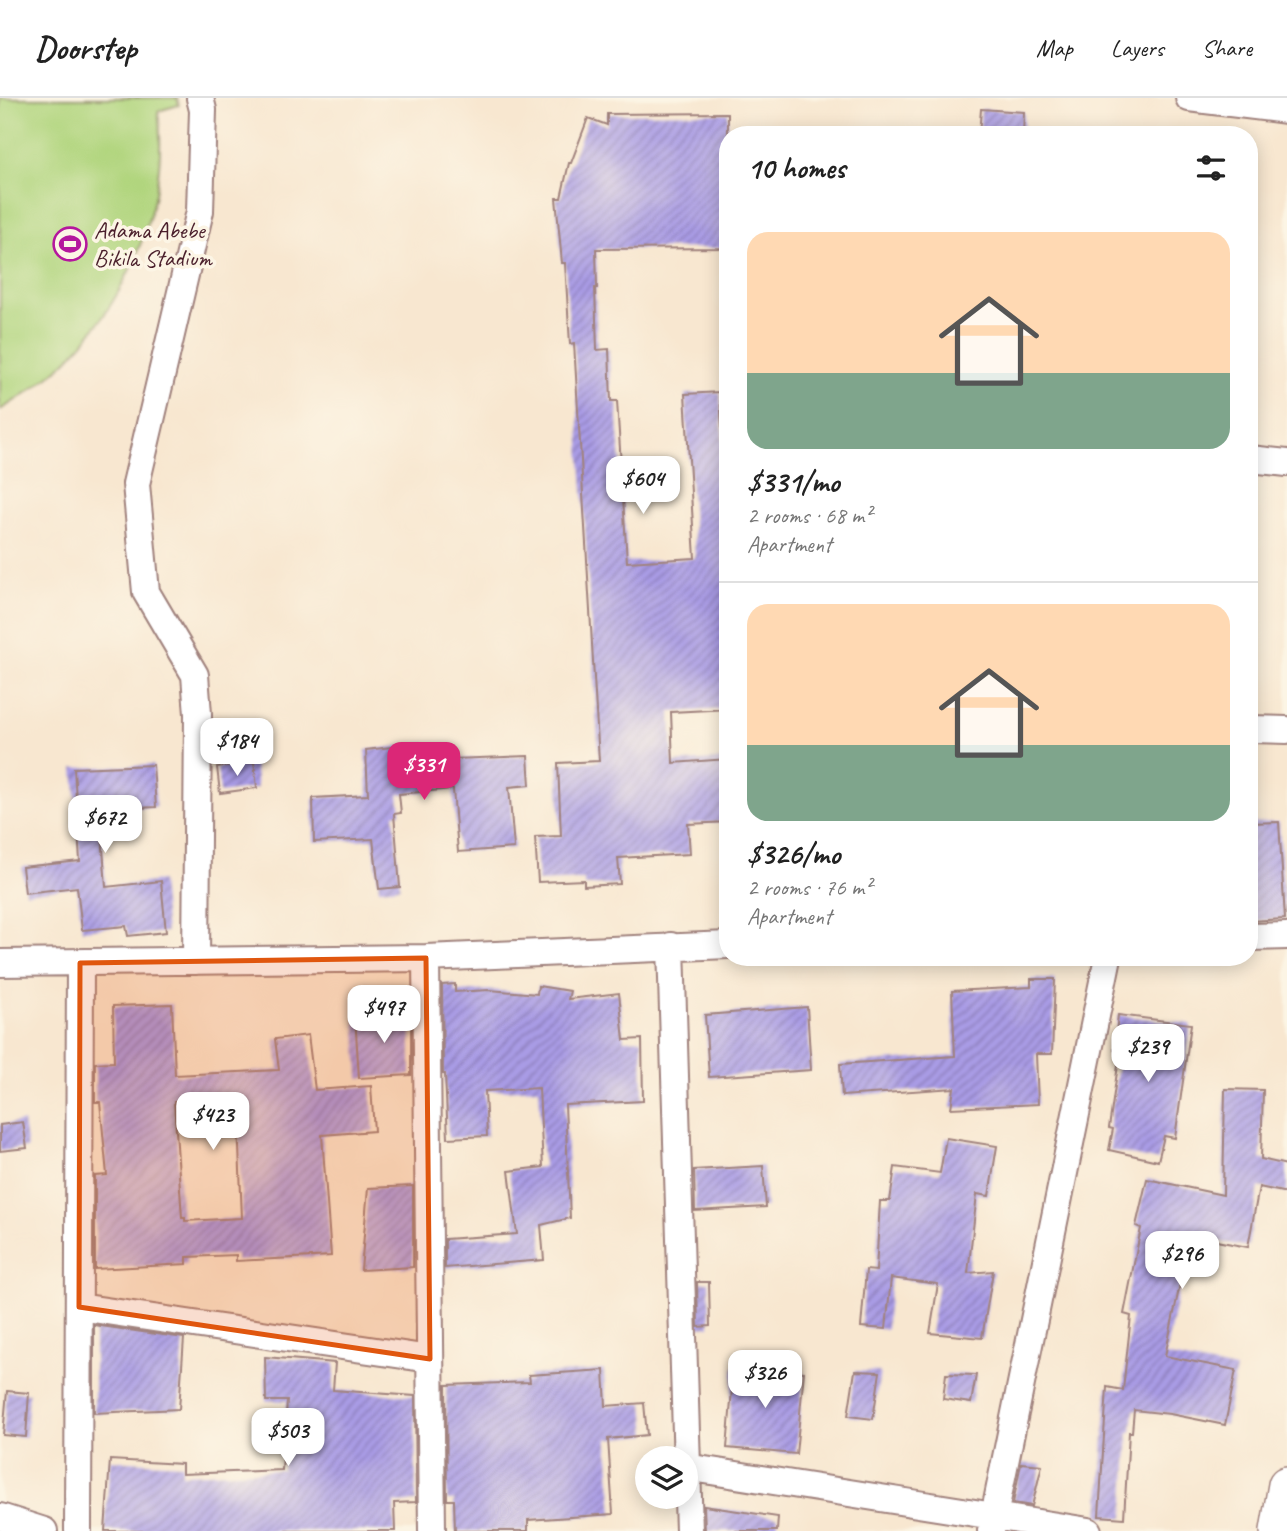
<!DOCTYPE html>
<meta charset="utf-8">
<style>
:root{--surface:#fff;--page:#f6f6f6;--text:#222;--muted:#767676;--line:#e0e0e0;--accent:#db2777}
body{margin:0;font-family:Caveat,sans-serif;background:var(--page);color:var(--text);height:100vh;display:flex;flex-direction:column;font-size:26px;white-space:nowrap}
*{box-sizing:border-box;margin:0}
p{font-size:23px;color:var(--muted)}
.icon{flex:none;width:38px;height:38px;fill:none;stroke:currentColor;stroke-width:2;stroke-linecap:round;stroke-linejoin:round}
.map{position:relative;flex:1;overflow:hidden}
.side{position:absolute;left:719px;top:28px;width:539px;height:840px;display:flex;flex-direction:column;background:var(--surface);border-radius:28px;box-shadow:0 4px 18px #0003}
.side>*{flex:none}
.buttons{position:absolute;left:635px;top:1348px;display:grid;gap:14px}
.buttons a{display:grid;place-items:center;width:63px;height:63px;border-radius:50%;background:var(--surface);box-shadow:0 4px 18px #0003;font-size:35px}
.price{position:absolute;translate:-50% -60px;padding:0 16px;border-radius:14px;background:#fff;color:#222;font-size:23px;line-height:46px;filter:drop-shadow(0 2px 4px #0008)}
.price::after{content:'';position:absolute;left:50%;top:42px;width:21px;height:16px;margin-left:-10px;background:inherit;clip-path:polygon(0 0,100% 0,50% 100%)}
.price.active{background:var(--accent);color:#fff}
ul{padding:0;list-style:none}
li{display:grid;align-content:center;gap:14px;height:371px;padding:0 28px}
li+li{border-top:2px solid var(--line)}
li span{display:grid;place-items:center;height:217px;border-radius:21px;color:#555}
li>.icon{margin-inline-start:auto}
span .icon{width:126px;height:126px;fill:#fffc;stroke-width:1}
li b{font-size:30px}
h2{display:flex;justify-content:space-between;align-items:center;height:84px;padding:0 28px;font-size:30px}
header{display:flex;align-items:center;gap:42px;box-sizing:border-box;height:98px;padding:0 35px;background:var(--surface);border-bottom:2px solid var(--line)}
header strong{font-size:33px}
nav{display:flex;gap:38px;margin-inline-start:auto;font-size:24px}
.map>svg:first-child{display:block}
.grass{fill:#b1d57e;stroke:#7e7a54;stroke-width:2}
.building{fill:url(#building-hatch);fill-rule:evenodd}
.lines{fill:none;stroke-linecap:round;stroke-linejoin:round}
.street-casing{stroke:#a1837e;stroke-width:30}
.secondary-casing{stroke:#a1837e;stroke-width:40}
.street{stroke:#fff;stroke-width:26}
.secondary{stroke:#fff;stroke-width:37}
.marked{fill:#e0560e;fill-opacity:0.2;stroke:#e0560e;stroke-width:5;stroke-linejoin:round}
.labels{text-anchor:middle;stroke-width:7;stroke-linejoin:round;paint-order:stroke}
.poi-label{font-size:24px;fill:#4a1f2b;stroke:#fcf5e5;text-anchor:start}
</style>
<header>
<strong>Doorstep</strong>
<nav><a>Map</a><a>Layers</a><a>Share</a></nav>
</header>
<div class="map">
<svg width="1287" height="1433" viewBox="0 0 1287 1433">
<defs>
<pattern id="building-hatch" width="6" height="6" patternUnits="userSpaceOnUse" patternTransform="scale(1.75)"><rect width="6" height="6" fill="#a99be5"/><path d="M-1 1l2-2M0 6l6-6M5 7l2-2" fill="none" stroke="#8c7eba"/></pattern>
</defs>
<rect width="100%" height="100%" fill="#fcf5e5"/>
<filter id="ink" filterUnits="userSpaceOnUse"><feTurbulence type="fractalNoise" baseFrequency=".0143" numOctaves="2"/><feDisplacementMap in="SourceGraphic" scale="14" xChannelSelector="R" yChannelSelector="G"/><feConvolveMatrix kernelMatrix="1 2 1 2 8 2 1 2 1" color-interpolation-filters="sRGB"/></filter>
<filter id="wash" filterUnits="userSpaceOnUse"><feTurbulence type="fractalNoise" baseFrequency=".00686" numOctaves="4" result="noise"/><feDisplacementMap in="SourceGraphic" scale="28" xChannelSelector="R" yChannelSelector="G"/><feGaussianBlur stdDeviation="1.57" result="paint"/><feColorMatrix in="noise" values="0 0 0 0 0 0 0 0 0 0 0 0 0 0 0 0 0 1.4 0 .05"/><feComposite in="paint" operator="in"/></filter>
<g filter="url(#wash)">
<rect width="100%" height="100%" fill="#f8e7d0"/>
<path class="grass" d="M0,0H177L179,7L158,13C170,98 130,196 72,257C52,279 26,296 0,312Z"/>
<g id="blocks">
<path class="building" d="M981,11L1024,14L1023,37H979Z
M728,15V150L596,151L597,190H595L597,252L609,251L611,303H617L627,464L695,460L685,296L720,294L728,430V611L671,614L673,665L728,661V724L688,726L690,756L618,760L620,786L584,788V782L538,784L535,739L561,738L558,665L599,663L574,245L570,246L565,165H562L556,100H561L569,65H571L588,20L607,27V16Z
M426,645L427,662L528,658L530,687L509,689L514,750L458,754L453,691L399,696L401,715L394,716L400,789L379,791L373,741L314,744L313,700L368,697L366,652Z
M254,664L257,690L220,695L217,669Z
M153,667L156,709L100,712L106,789L161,783L166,834L128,838L126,828L82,832L77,789L25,795L22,769L80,763L74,670Z
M1279,724L1285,821L1250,823V725Z
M1031,881H1055L1052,956H1036L1038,1006L951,1010L954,990L842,998L840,966L955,958L952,893L1031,889Z
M455,886V894L490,892L537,896L538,888L570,893L568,901L619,895L624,942L642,941L643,1003L565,1007L570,1120L541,1127L544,1162L445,1170V1141L517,1136L509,1073L543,1069L539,990L485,993L487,1038L448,1040L445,976H443L442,887Z
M172,906L175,977L279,972L275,941L308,937L315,992L371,988L374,1033L322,1037L331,1158L236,1163V1157L187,1159V1166L95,1171V1078L107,1077L100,1004H95V965L114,964L113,908ZM237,1001L242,1120L185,1123V1120H182L174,1004Z
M807,909L811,972L709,979L705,917Z
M411,915V977L359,980L355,918Z
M1118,917L1191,926L1175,1040L1164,1038L1158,1063L1109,1052L1113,1031L1109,1030L1120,953L1114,952Z
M1225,991L1263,992L1261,1061L1287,1067V1095L1259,1089L1248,1149L1190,1138L1165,1258L1236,1272L1225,1327L1170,1316L1134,1312L1132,1334H1129L1124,1420L1099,1418L1107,1289L1123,1292L1131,1218L1124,1216L1141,1130L1136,1128L1147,1081L1223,1097Z
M23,1024L27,1050L0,1053V1027Z
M946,1040L997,1048L989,1098L977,1096L968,1175L993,1173L982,1240L930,1235L938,1186L891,1180L886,1231L861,1229L866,1172L876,1173L880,1103H890L895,1069L940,1075Z
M763,1068L766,1109L695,1113L694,1072Z
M413,1088V1169L361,1172L368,1090Z
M697,1184H709L710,1228L698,1229Z
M94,1227L184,1240L179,1311L94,1315Z
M265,1259L335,1265L333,1292L415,1298L416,1404L394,1405L395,1433H105L110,1362L182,1366V1376L282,1372L287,1303H266Z
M734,1268L804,1274L796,1356L727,1350Z
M604,1272L606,1308L644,1305L647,1337L608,1341L613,1416L528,1422V1433H455L454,1402H447L446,1287L530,1284L529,1277Z
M855,1273L880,1274L873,1321L848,1318Z
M946,1276L976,1277L971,1305L943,1301Z
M7,1293L29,1295L26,1339L3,1337Z
M1021,1365L1042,1367L1032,1408L1013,1405Z
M704,1408L778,1419L777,1433H705Z"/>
</g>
</g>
<g filter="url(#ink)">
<use href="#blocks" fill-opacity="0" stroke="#a1837e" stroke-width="2"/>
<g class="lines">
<defs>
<path id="street" d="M1189,0L1287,12
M1250,361L1287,365
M1250,631L1287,632
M1250,839L1287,838
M671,848L689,1433
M426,860L432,1433
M196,863L198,616L195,577L146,494L136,386L200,113L203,12L200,0
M0,865L426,860L728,847
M79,1209L430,1261
M686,1369L1088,1433
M0,1419L44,1433
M78,1433L80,865
M991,1433L1108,859"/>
<path id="secondary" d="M1279,1433L1287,1387"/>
</defs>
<use href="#street" class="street-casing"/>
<use href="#secondary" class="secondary-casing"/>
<use href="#street" class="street"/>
<use href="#secondary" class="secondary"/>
</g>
</g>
<path class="marked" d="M426,860L430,1261L79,1209L80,865Z"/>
<defs>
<symbol id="stadium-ring" viewBox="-11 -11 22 22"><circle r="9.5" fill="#fcf5e5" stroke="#b5179e" stroke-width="1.5"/><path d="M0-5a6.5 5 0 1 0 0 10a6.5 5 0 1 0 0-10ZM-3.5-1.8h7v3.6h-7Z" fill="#b5179e"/></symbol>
</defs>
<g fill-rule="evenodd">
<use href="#stadium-ring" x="51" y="127" width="38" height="38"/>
</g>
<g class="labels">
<g class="poi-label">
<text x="94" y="140">Adama Abebe<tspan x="94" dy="28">Bikila Stadium</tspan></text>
</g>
</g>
</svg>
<div class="buttons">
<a><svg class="icon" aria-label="layers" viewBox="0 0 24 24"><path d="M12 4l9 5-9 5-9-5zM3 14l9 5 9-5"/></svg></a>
</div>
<b class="price" style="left:643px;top:418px">$604</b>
<b class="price" style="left:237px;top:680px">$184</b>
<b class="price active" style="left:424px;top:704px">$331</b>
<b class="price" style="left:105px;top:757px">$672</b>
<b class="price" style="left:384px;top:947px">$497</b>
<b class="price" style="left:1148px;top:986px">$239</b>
<b class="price" style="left:213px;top:1054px">$423</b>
<b class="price" style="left:1182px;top:1193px">$296</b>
<b class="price" style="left:765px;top:1312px">$326</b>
<b class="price" style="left:288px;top:1370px">$503</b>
<section class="side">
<h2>10 homes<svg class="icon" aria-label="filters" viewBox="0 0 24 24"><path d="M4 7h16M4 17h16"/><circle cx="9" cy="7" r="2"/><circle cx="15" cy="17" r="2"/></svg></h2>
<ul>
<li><span style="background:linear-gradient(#ffd9b3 65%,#7fa58c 0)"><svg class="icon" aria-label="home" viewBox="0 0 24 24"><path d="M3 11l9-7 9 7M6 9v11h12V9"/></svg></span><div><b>$331/mo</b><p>2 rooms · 68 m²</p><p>Apartment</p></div></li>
<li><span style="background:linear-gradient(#ffd9b3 65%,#7fa58c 0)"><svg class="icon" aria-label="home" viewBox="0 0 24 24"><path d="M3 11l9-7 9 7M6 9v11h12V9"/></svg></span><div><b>$326/mo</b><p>2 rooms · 76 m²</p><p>Apartment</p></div></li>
</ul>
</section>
</div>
